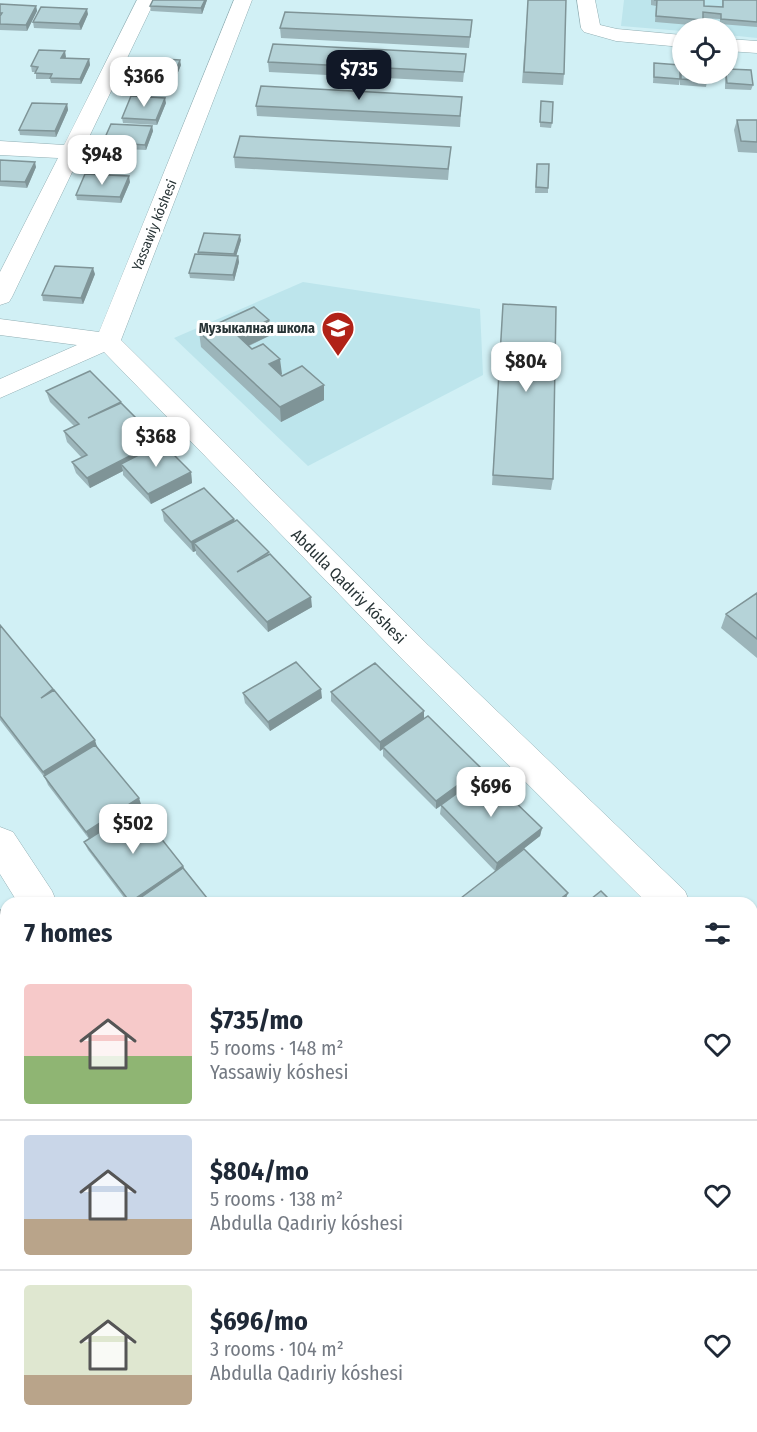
<!DOCTYPE html>
<meta charset="utf-8">
<style>
:root{--surface:#fff;--page:#f2f2f3;--text:#1f2937;--muted:#747a83;--line:#e0e1e3;--accent:#111827}
body{margin:0;font-family:"Fira Sans Condensed",sans-serif;background:var(--page);color:var(--text);height:100vh;display:flex;flex-direction:column;font-size:22px;white-space:nowrap}
*{box-sizing:border-box;margin:0}
p{font-size:20px;color:var(--muted)}
.icon{flex:none;width:33px;height:33px;fill:none;stroke:currentColor;stroke-width:2;stroke-linecap:round;stroke-linejoin:round}
.map{position:relative;flex:1;overflow:hidden}
.drawer{position:absolute;left:0px;top:897px;width:758px;height:536px;display:flex;flex-direction:column;background:var(--surface);border-radius:18px 18px 0 0;box-shadow:0 2px 4px #0004}
.drawer>*{flex:none}
.fabs{position:absolute;left:672px;top:18px;display:grid;gap:12px}
.fabs a{display:grid;place-items:center;width:66px;height:66px;border-radius:50%;background:var(--surface);box-shadow:0 2px 4px #0004;font-size:30px}
.price{position:absolute;translate:-50% -51px;padding:0 14px;border-radius:12px;background:#fff;color:#222;font-size:20px;line-height:39px;filter:drop-shadow(0 2px 3px #0008)}
.price::after{content:'';position:absolute;left:50%;top:36px;width:18px;height:14px;margin-left:-9px;background:inherit;clip-path:polygon(0 0,100% 0,50% 100%)}
.price.current{background:var(--accent);color:#fff}
ul{padding:0;list-style:none}
li{display:flex;align-items:center;gap:18px;height:150px;padding:0 24px}
li+li{border-top:2px solid var(--line)}
li span{display:grid;place-items:center;flex:none;width:168px;height:120px;border-radius:6px;color:#555}
li>.icon{margin-inline-start:auto}
span .icon{width:72px;height:72px;fill:#fffc;stroke-width:1}
li b{font-size:26px}
h2{display:flex;justify-content:space-between;align-items:center;height:72px;padding:0 24px;font-size:26px}
.map>svg:first-child{display:block}
.built{fill:#bde5ec}
.lines{fill:none;stroke-linecap:round;stroke-linejoin:round}
.minor-casing{stroke:#92afb4;stroke-width:1}
.minor{fill:#fff;fill-rule:evenodd}
.wall{fill:#9cb5ba}
.shaded-wall{fill:#7f9497}
.building{fill:#b5d3d8;stroke:#7f9497;stroke-width:1.5}
.labels{text-anchor:middle;stroke-width:6;stroke-linejoin:round;paint-order:stroke}
.far-street-label{font-size:14px;fill:#283436;stroke:#fff}
.far-poi-label{font-size:14px;font-weight:bold;fill:#283436;stroke:#fff;text-anchor:end}
.street-label{font-size:16px;fill:#283436;stroke:#fff}
</style>
<div class="map">
<svg width="757" height="1432" viewBox="0 0 757 1432">
<rect width="100%" height="100%" fill="#d1f0f5"/>
<path class="built" d="M624,0H757V38L728,35V28H682V31L621,26Z
M303,282L480,309L483,375L308,466L174,338Z"/>
<g class="lines">
<defs>
<path id="minor" d="M137,0H155L12,297L9,302L0,305V272L58,158L0,155V141L64,145Z
M234,0H252L121,340L428,645L685,891L690,903H647L406,663L104,352L0,398V379L77,345L0,335V319L99,332Z
M577,0H595L600,25L617,29L682,35V47L616,41L584,32L581,28Z
M728,39L757,41V53L728,51Z
M0,827L13,832L52,891L57,903H18L0,874Z
M752,962L757,964V1005L752,1002Z"/>
</defs>
<use href="#minor" class="minor-casing"/>
<use href="#minor" class="minor"/>
</g>
<path class="wall" d="M153,0H207L202,14L151,11L150,6Z
M528,0L564,74L563,85L522,83Z
M651,0H704V6L722,7V0H757V27L720,24V19L703,18L702,26L655,22L656,6L651,5Z
M0,4L36,6L37,11L27,31L0,30Z
M88,14L81,30L34,28L33,22Z
M472,20L469,48L281,38L280,28Z
M466,54L463,82L269,72L268,62Z
M66,57L65,58L89,59L90,65L81,84L51,83L50,79H36V72H32L31,66Z
M654,63L680,79L679,85L653,83Z
M181,65L174,82L135,80L134,74Z
M681,65L707,81L706,87L680,85V70Z
M725,74H728L753,85L751,90L725,89Z
M462,97L460,127L257,116L256,106Z
M166,103L157,125L123,123L122,118Z
M67,104L68,110L56,137L20,135L19,130Z
M540,107L552,123L551,128L540,127Z
M737,120H757V153L738,152L734,130Z
M152,126L153,131L146,150L104,148L103,142Z
M234,157L450,158L448,180L235,168Z
M0,160L36,167L27,188L0,186Z
M537,164L548,188V193H535Z
M130,182L121,203L77,200L76,195Z
M241,240L236,256H238L239,262L234,281L190,278L189,273L198,254V252Z
M95,274L83,304L43,301L42,295Z
M503,304L553,479L551,490L492,485Z
M269,320L271,335L249,346L282,374L281,375L282,376L324,385V400L281,422L201,347L199,332Z
M46,391L121,402L122,404L159,441L160,445L191,472L192,483L151,504L123,475V471L90,488L76,473L72,462L82,458L67,442L64,431L74,426L50,402Z
M162,510L235,521L269,554L312,607L268,632L196,554V551L193,552L164,521Z
M757,593V658L721,628L726,614Z
M0,625L97,746L142,807L138,809L211,903H128L88,850L84,842L89,839L48,785L45,778L0,720Z
M331,692L424,711V719L481,768L480,777L542,828L540,836L495,871L440,814L441,806L436,809L383,756V749L380,751L331,701Z
M243,693L322,698L270,731L245,703Z
M568,893L565,900L562,903H460L461,898Z"/>
<path class="shaded-wall" d="M205,0H207L202,14L201,8Z
M36,6L37,11L27,31L26,25Z
M87,9L88,14L81,30L79,24Z
M65,51L66,57L63,63L61,58Z
M89,59L90,65L81,84L80,79Z
M180,60L181,65L174,82V76Z
M165,98L166,103L157,125L156,120Z
M67,104L68,110L56,137L55,131Z
M152,126L153,131L146,150L145,145Z
M35,162L36,167L27,188L25,182Z
M129,176L130,182L121,203L120,197Z
M240,235L241,240L235,260L234,254Z
M238,256L239,262L234,281L233,275Z
M93,268L95,274L83,304L81,298Z
M269,320L271,335L239,350L237,335Z
M280,359L282,374L271,379L269,364Z
M324,385V400L281,422L280,407Z
M159,441L161,452L121,464L123,471L90,488L87,478Z
M191,472L192,483L151,504L148,494Z
M234,519L236,529L194,543L196,551L193,552L191,542Z
M311,597L312,607L268,632L267,622Z
M321,689L322,698L270,731L268,722Z
M424,711V720L383,747V749L380,751V742Z
M95,740L98,750L48,781L43,772Z
M481,768L480,777L436,809V801Z
M139,798L142,807L90,840L86,832Z
M542,828L540,836L495,871L497,863Z
M183,866L186,874L144,903H130V902Z
M568,893L565,900L562,903H555Z
M6,937V948L0,952V941Z
M215,1426H218L213,1432L210,1431Z"/>
<path class="building" d="M153,0H205L201,8L150,6Z
M528,0H566L564,74L524,72Z
M654,0H704V6L723,7V0H757V22L721,19V14L703,12V20L656,16L657,0Z
M0,4L36,6L26,25L0,24V16L2,13H0Z
M41,7L87,9L79,24L33,22Z
M285,12L472,20L470,37L280,28Z
M273,44L466,54L464,72L268,62Z
M39,50L65,51L61,58L89,59L80,79L50,78L52,74L35,73L38,67L31,66Z
M141,58L180,60L174,76L134,74Z
M654,63L680,65V79L654,77Z
M681,65H682V74H707V81L681,79Z
M728,69L751,70L753,85L727,83L726,74H728Z
M261,86L462,97L460,116L256,106Z
M131,96L165,98L156,120L122,118Z
M541,101L553,102L552,123L540,122Z
M32,103L67,104L55,131L19,130Z
M737,120H757V142L741,141Z
M111,124L152,126L145,145L103,142Z
M240,136L451,147L448,169L234,157Z
M0,160L35,162L25,182L0,181Z
M537,164H549L548,188L536,187Z
M85,174L129,176L120,197L76,195Z
M204,233L240,235L234,254L198,252Z
M195,254L238,256L233,275L189,273Z
M55,266L93,268L81,298L42,295Z
M503,304L556,307L553,479L493,475Z
M254,307L269,320L237,335L252,349L263,344L280,359L269,364L282,376L302,366L324,385L280,407L199,332Z
M90,371L121,402L88,418L121,403L159,441L87,478L72,462L87,455L64,431L79,424L46,391Z
M162,443L191,472L148,494L121,464Z
M204,488L234,519L191,542L162,510Z
M237,520L269,552L237,572L270,554L311,597L267,622L194,543Z
M757,593V639L726,614Z
M0,625L53,689L41,698L54,690L95,740L43,772L0,716Z
M296,662L321,689L268,722L243,693Z
M375,663L424,711L380,742L331,692Z
M428,716L481,768L436,801L383,747Z
M95,745L139,798L86,832L44,776Z
M485,773L542,828L497,863L441,805Z
M137,808L183,866L130,902L84,842Z
M524,849L568,893L555,903H466L461,898Z
M183,868L211,903H133Z
M601,891L613,903H586Z
M0,910L6,919V937L0,941Z
M6,941V1040L2,1042L0,1038V945Z
M207,1426H215L210,1431Z
M349,1426H497L491,1432H343Z"/>
<defs>
<symbol id="school-pin" viewBox="-11 -11 22 30"><path d="M0 17L-7.5 6A9.5 9.5 0 1 1 7.5 6Z" fill="#b12218" stroke="#fff"/><path d="M0-5L7-2L0 1L-7-2ZM-4 1L0 2.5L4 1V4Q0 6-4 4Z" fill="#fff"/></symbol>
</defs>
<g fill-rule="evenodd">
<use href="#school-pin" x="319" y="309" width="38" height="52"/>
</g>
<g class="labels">
<g class="far-street-label">
<text transform="translate(154 225) rotate(-68)" y="5">Yassawiy kóshesi</text>
</g>
<g class="far-poi-label">
<text x="315" y="333">Музыкалная школа</text>
</g>
<g class="street-label">
<text transform="translate(349 586) rotate(45)" y="6">Abdulla Qadıriy kóshesi</text>
</g>
</g>
</svg>
<div class="fabs">
<a><svg class="icon" aria-label="locate" viewBox="0 0 24 24"><circle cx="12" cy="12" r="6"/><path d="M12 2v4M12 18v4M2 12h4M18 12h4"/></svg></a>
</div>
<b class="price current" style="left:359px;top:101px">$735</b>
<b class="price" style="left:144px;top:108px">$366</b>
<b class="price" style="left:102px;top:186px">$948</b>
<b class="price" style="left:526px;top:393px">$804</b>
<b class="price" style="left:156px;top:468px">$368</b>
<b class="price" style="left:491px;top:818px">$696</b>
<b class="price" style="left:133px;top:855px">$502</b>
<section class="drawer">
<h2>7 homes<svg class="icon" aria-label="filters" viewBox="0 0 24 24"><path d="M4 7h16M4 17h16"/><circle cx="9" cy="7" r="2"/><circle cx="15" cy="17" r="2"/></svg></h2>
<ul>
<li><span style="background:linear-gradient(#f6c9c9 60%,#8fb573 0)"><svg class="icon" aria-label="home" viewBox="0 0 24 24"><path d="M3 11l9-7 9 7M6 9v11h12V9"/></svg></span><div><b>$735/mo</b><p>5 rooms · 148 m²</p><p>Yassawiy kóshesi</p></div><svg class="icon" aria-label="heart" viewBox="0 0 24 24"><path d="M12 20l-8-8c-3-5 5-10 8-4 3-6 11-1 8 4z"/></svg></li>
<li><span style="background:linear-gradient(#c9d6e8 70%,#b9a48a 0)"><svg class="icon" aria-label="home" viewBox="0 0 24 24"><path d="M3 11l9-7 9 7M6 9v11h12V9"/></svg></span><div><b>$804/mo</b><p>5 rooms · 138 m²</p><p>Abdulla Qadıriy kóshesi</p></div><svg class="icon" aria-label="heart" viewBox="0 0 24 24"><path d="M12 20l-8-8c-3-5 5-10 8-4 3-6 11-1 8 4z"/></svg></li>
<li><span style="background:linear-gradient(#dfe7d0 75%,#b9a48a 0)"><svg class="icon" aria-label="home" viewBox="0 0 24 24"><path d="M3 11l9-7 9 7M6 9v11h12V9"/></svg></span><div><b>$696/mo</b><p>3 rooms · 104 m²</p><p>Abdulla Qadıriy kóshesi</p></div><svg class="icon" aria-label="heart" viewBox="0 0 24 24"><path d="M12 20l-8-8c-3-5 5-10 8-4 3-6 11-1 8 4z"/></svg></li>
</ul>
</section>
</div>
